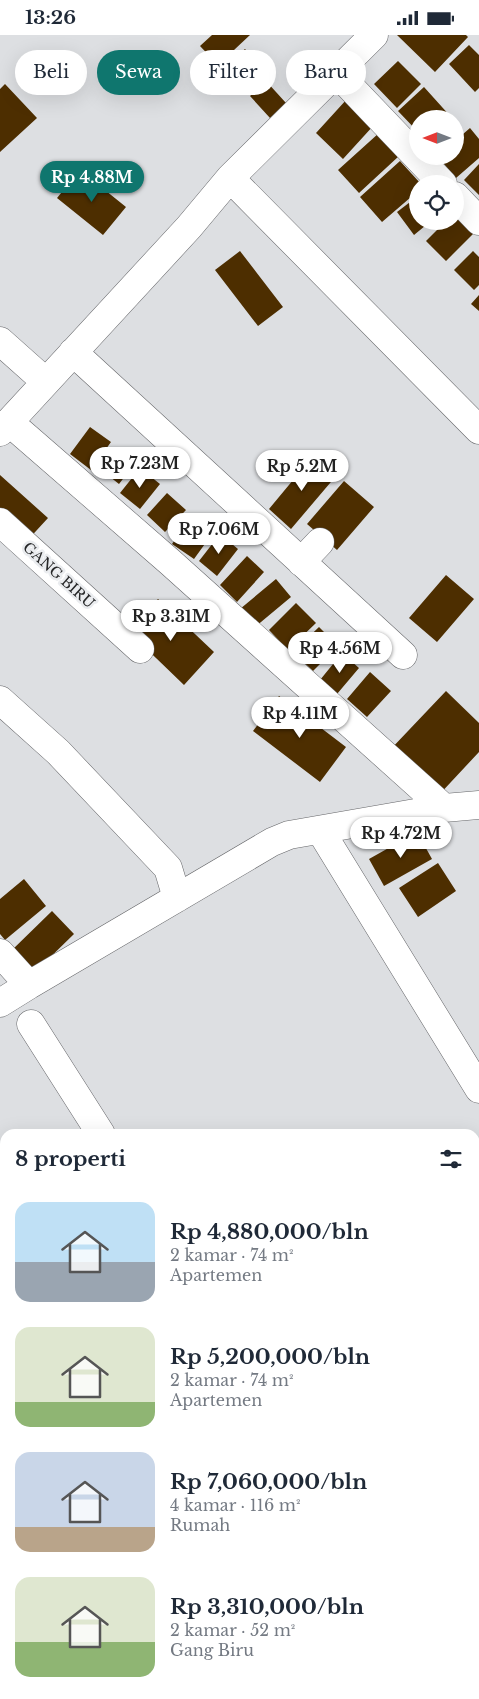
<!DOCTYPE html>
<html lang="id">
<meta charset="utf-8">
<style>
:root{--surface:#fff;--page:#f2f2f3;--text:#1f2937;--muted:#747a83;--accent:#0f766e}
body{margin:0;font-family:"Libre Baskerville",serif;background:var(--page);color:var(--text);height:100vh;display:flex;flex-direction:column;font-size:19px;white-space:nowrap}
*{box-sizing:border-box;margin:0}
p{font-size:16px;color:var(--muted)}
.icon{flex:none;width:28px;height:28px;fill:none;stroke:currentColor;stroke-width:2;stroke-linecap:round;stroke-linejoin:round}
.map{position:relative;flex:1;overflow:hidden}
.details{position:absolute;left:0px;top:1094px;width:480px;height:571px;display:flex;flex-direction:column;background:var(--surface);border-radius:15px 15px 0 0;box-shadow:0 5px 20px #0002}
.details>*{flex:none}
.banner{position:absolute;left:15px;top:15px;width:450px;height:45px;display:flex;gap:10px}
.needle{width:32px;rotate:270deg}
.fabs{position:absolute;left:409px;top:75px;display:grid;gap:10px}
.fabs a{display:grid;place-items:center;width:55px;height:55px;border-radius:50%;background:var(--surface);box-shadow:0 5px 20px #0002;font-size:25px}
.price{position:absolute;translate:-50% -42px;padding:0 11px;border-radius:18px;background:#fff;color:#222;font-size:16px;line-height:32px;filter:drop-shadow(0 1px 2px #0008)}
.price::after{content:'';position:absolute;left:50%;top:30px;width:15px;height:11px;margin-left:-8px;background:inherit;clip-path:polygon(0 0,100% 0,50% 100%)}
.price.selected{background:var(--accent);color:#fff}
ul{padding:0;list-style:none}
li{display:flex;align-items:center;gap:15px;height:125px;padding:0 15px}
li span{display:grid;place-items:center;flex:none;width:140px;height:100px;border-radius:15px;color:#555}
li>.icon{margin-inline-start:auto}
span .icon{width:60px;height:60px;fill:#fffc;stroke-width:1}
li b{font-size:21px}
h2{display:flex;justify-content:space-between;align-items:center;height:60px;padding:0 15px;font-size:21px}
.tag{padding:0 18px;border-radius:22px;background:var(--surface);box-shadow:0 5px 20px #0002;font-size:18px;line-height:45px}
.tag.selected{background:var(--accent);color:#fff}
.status{display:flex;justify-content:space-between;align-items:center;height:35px;padding:0 25px;background:var(--surface);direction:ltr}
.status svg{height:14px;fill:currentColor}
.map>svg:first-child{display:block}
.building{fill:#4d2e00}
.lines{fill:none;stroke-linecap:round;stroke-linejoin:round}
.minor-casing{stroke:#656669;stroke-width:29}
.minor{stroke:#fff;stroke-width:28}
.labels{text-anchor:middle;stroke-width:5;stroke-linejoin:round;paint-order:stroke}
.street-label{font-size:14px;fill:#272829;stroke:#eaecef}
</style>
<div class="status"><b>13:26</b><svg viewBox="0 0 49 12"><path d="M0 12V9h3v3zM5 12V6h3v6zM10 12V3h3v9zM15 12V0h3v12zM26 1h20v11H26zM47 4h2v5h-2z"/></svg></div>
<div class="map">
<svg width="479" height="1664" viewBox="0 0 479 1664">
<rect width="100%" height="100%" fill="#dddfe2"/>
<path class="building" d="M212,0H250L218,30L200,11Z
M397,0H466L468,2L435,37Z
M469,10L479,20V53L475,57L449,29Z
M245,14L268,40L245,59L223,33Z
M398,26L421,49L397,73L374,49Z
M266,46L286,68L270,83L250,61Z
M5,49L37,83L0,117V54Z
M424,52L451,82L449,84H418V97L398,76Z
M347,64L374,90L343,124L316,98Z
M470,93L479,104V123L456,143L437,121H455V106Z
M379,98L399,121L359,158L338,135Z
M400,126L421,149H418V156L382,187L360,162Z
M479,129V160L464,145Z
M80,135L126,172L103,200L57,163Z
M418,161V186H431L414,200L397,177Z
M455,179L474,198L446,226L426,206L446,186H455Z
M240,216L283,272L258,291L215,235Z
M473,216L479,222V250L474,255L454,235Z
M479,260V276L471,269Z
M90,392L111,407L91,435L70,419Z
M117,412L136,427L119,449L100,434Z
M313,421L336,441L291,494L269,474Z
M140,433L160,449L140,474L120,458Z
M0,440L48,483L25,508L0,485Z
M344,446L374,472L337,515L307,489Z
M167,458L186,475L165,497L147,480Z
M194,479L215,495L194,524L172,509Z
M220,499L238,514L217,541L199,526Z
M247,521L264,537L237,567L220,550Z
M446,540L474,564L437,607L409,583Z
M276,544L291,562L255,592L240,574Z
M158,564L214,617L184,650L128,596Z
M296,568L316,588L288,615L269,595Z
M319,592L338,611L313,636L293,617Z
M342,618L359,633L337,659L320,645Z
M370,637L391,656L367,682L347,664Z
M446,656L479,688V717L437,762L389,716Z
M279,661L346,712L320,747L253,696Z
M417,797L432,824L384,851L369,824Z
M438,828L456,856L418,882L399,853Z
M24,844L46,871L5,905L0,899V864Z
M52,876L74,899L32,940L10,917Z
M5,1182V1218L0,1221V1185Z
M5,1229V1266L0,1269V1232Z
M5,1361V1388L0,1391V1364Z
M4,1427L5,1494L0,1497V1429Z
M475,1571L479,1578V1630L477,1632L475,1628Z
M150,1660H213L215,1664H152Z
M291,1660H318L320,1664H290L289,1662Z
M394,1660H430L433,1664H388Z"/>
<g class="lines">
<defs>
<path id="minor" d="M337,38L443,149
M230,143L479,395
M455,161L479,186
M0,306L46,347
M73,317L403,620
M9,387L170,527L444,773
M0,397L189,192L230,143L374,0
M0,487L140,614
M301,527L320,507
M0,665L58,717L168,833L177,863
M320,795L479,1054
M0,918L29,950L0,968
M29,950L272,807L289,800L444,773L479,770
M31,989L101,1099
M0,1293L5,1301
M0,1399L5,1397
M233,1660L236,1664
M455,1660L458,1664"/>
</defs>
<use href="#minor" class="minor-casing"/>
<use href="#minor" class="minor"/>
</g>
<g class="labels">
<g class="street-label">
<text transform="translate(59 540) rotate(42)" y="5">GANG BIRU</text>
</g>
</g>
</svg>
<div class="fabs">
<a><svg class="needle" viewBox="-14 -14 28 28"><path d="M0-13l5 13h-10z" fill="#e53935"/><path d="M0 13l5-13h-10z" fill="#747a83"/></svg></a>
<a><svg class="icon" aria-label="locate" viewBox="0 0 24 24"><circle cx="12" cy="12" r="6"/><path d="M12 2v4M12 18v4M2 12h4M18 12h4"/></svg></a>
</div>
<b class="price selected" style="left:92px;top:168px">Rp 4.88M</b>
<b class="price" style="left:140px;top:454px">Rp 7.23M</b>
<b class="price" style="left:302px;top:457px">Rp 5.2M</b>
<b class="price" style="left:219px;top:520px">Rp 7.06M</b>
<b class="price" style="left:171px;top:607px">Rp 3.31M</b>
<b class="price" style="left:340px;top:639px">Rp 4.56M</b>
<b class="price" style="left:300px;top:704px">Rp 4.11M</b>
<b class="price" style="left:401px;top:824px">Rp 4.72M</b>
<div class="banner">
<a class="tag">Beli</a>
<a class="tag selected">Sewa</a>
<a class="tag">Filter</a>
<a class="tag">Baru</a>
</div>
<section class="details">
<h2>8 properti<svg class="icon" aria-label="filters" viewBox="0 0 24 24"><path d="M4 7h16M4 17h16"/><circle cx="9" cy="7" r="2"/><circle cx="15" cy="17" r="2"/></svg></h2>
<ul>
<li><span style="background:linear-gradient(#bfe0f5 60%,#9aa5b1 0)"><svg class="icon" aria-label="home" viewBox="0 0 24 24"><path d="M3 11l9-7 9 7M6 9v11h12V9"/></svg></span><div><b>Rp 4,880,000/bln</b><p>2 kamar · 74 m²</p><p>Apartemen</p></div></li>
<li><span style="background:linear-gradient(#dfe7d0 75%,#8fb573 0)"><svg class="icon" aria-label="home" viewBox="0 0 24 24"><path d="M3 11l9-7 9 7M6 9v11h12V9"/></svg></span><div><b>Rp 5,200,000/bln</b><p>2 kamar · 74 m²</p><p>Apartemen</p></div></li>
<li><span style="background:linear-gradient(#c9d6e8 75%,#b9a48a 0)"><svg class="icon" aria-label="home" viewBox="0 0 24 24"><path d="M3 11l9-7 9 7M6 9v11h12V9"/></svg></span><div><b>Rp 7,060,000/bln</b><p>4 kamar · 116 m²</p><p>Rumah</p></div></li>
<li><span style="background:linear-gradient(#dfe7d0 65%,#8fb573 0)"><svg class="icon" aria-label="home" viewBox="0 0 24 24"><path d="M3 11l9-7 9 7M6 9v11h12V9"/></svg></span><div><b>Rp 3,310,000/bln</b><p>2 kamar · 52 m²</p><p>Gang Biru</p></div></li>
</ul>
</section>
</div>
